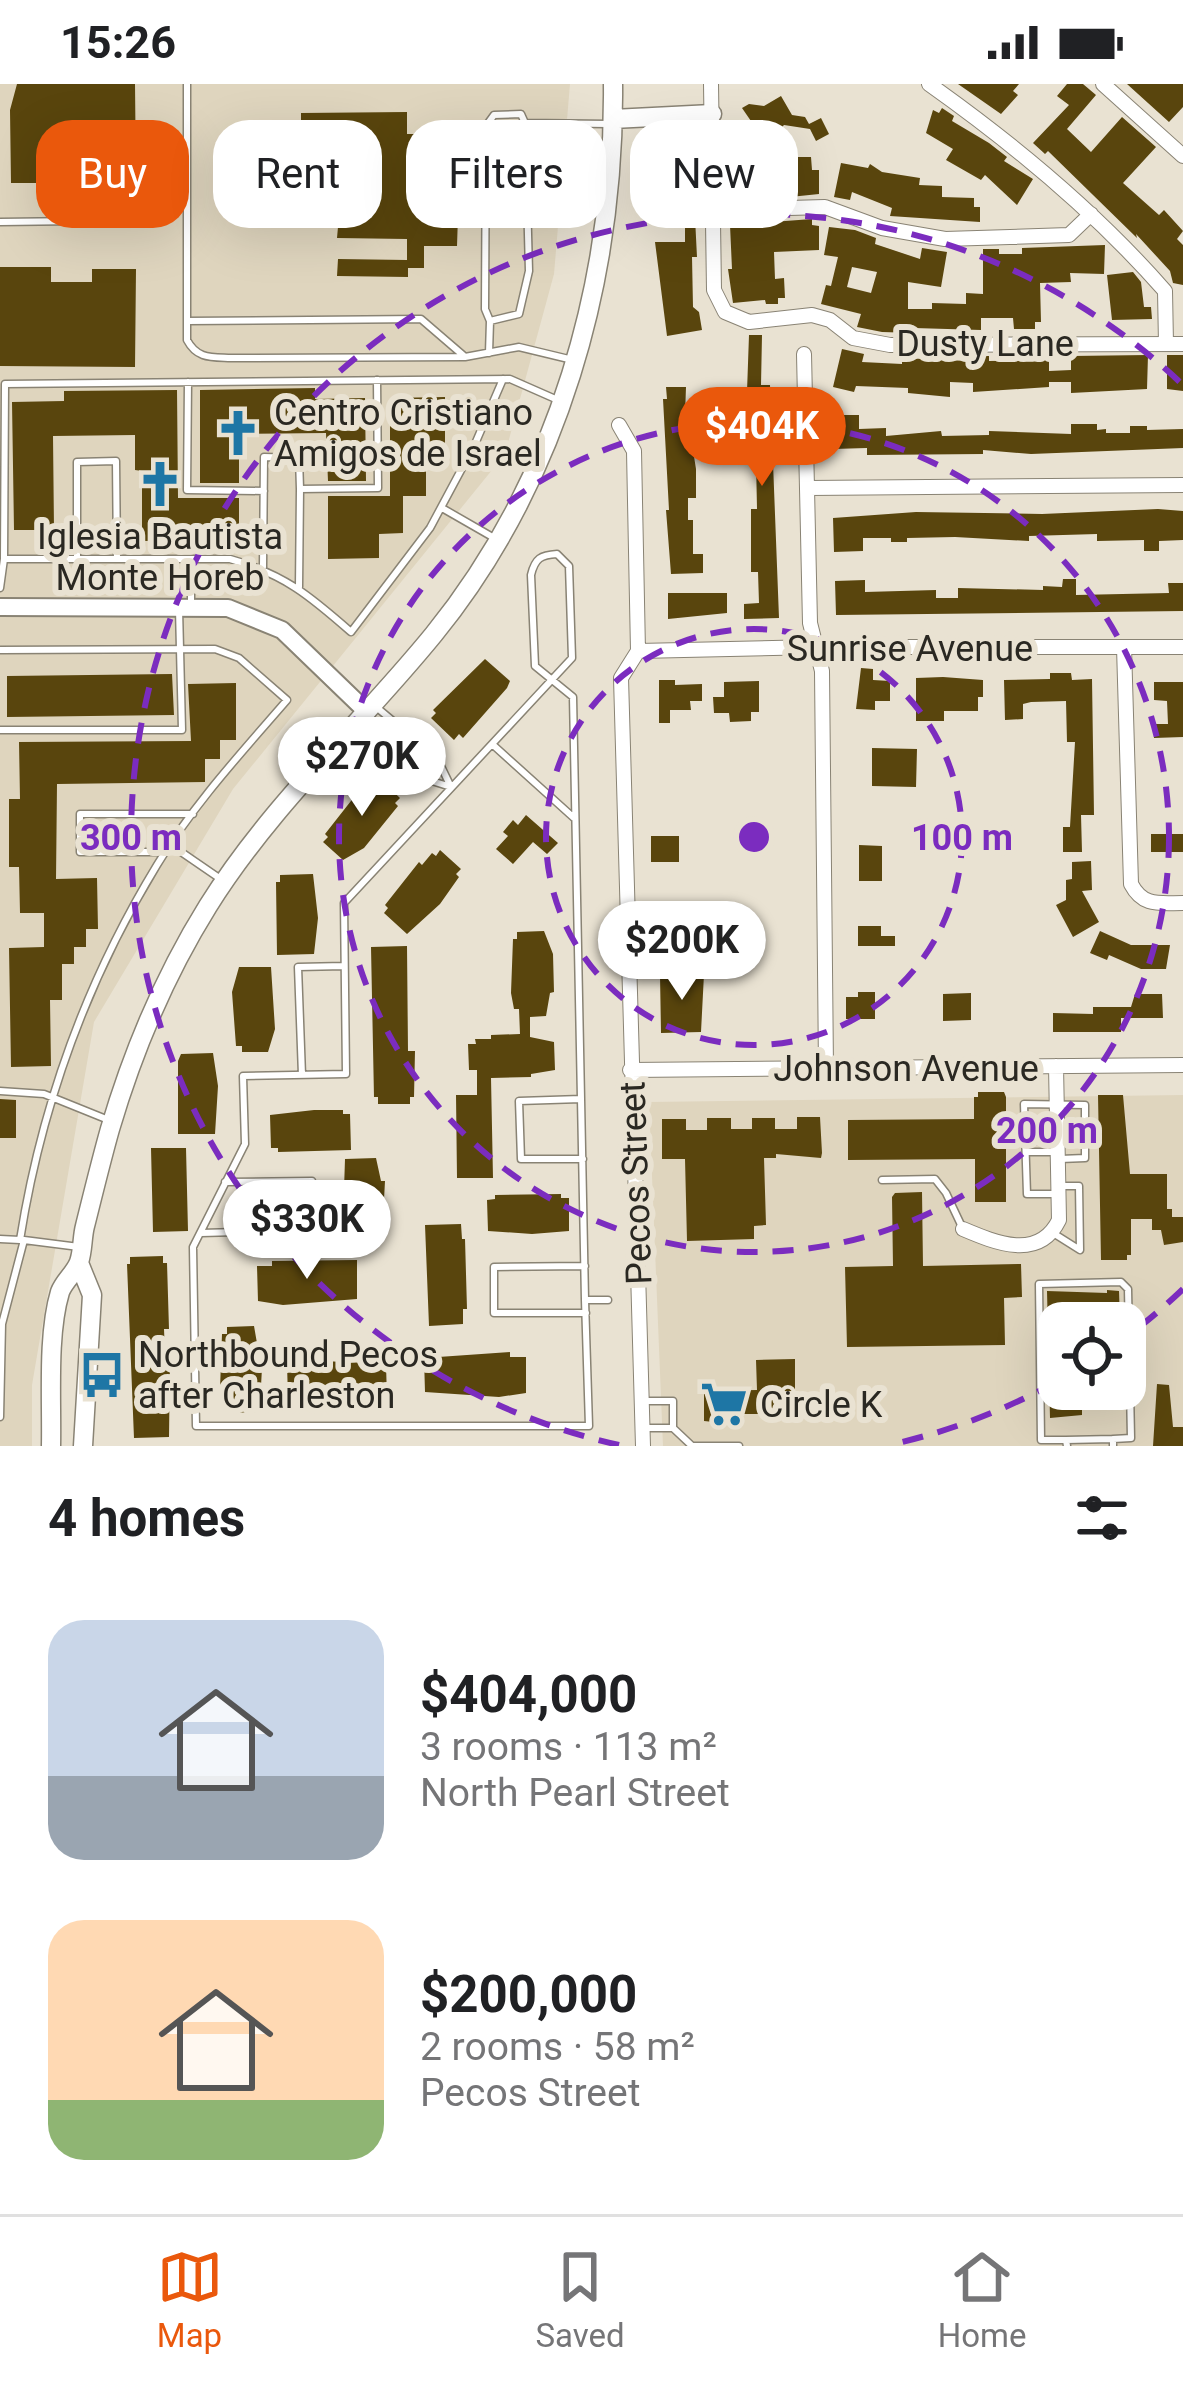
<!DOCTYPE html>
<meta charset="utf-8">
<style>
:root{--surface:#fff;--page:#f2f2f2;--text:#202124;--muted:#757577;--line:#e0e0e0;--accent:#ea580c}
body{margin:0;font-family:Roboto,sans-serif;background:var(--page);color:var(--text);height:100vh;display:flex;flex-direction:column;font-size:45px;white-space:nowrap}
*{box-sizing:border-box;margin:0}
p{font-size:39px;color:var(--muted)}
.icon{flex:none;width:66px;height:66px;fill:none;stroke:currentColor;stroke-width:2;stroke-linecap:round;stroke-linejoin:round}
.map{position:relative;height:1362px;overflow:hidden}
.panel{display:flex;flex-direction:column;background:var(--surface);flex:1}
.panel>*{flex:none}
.banner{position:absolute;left:36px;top:36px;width:1113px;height:108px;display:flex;gap:24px}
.fabs{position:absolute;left:1038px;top:1218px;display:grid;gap:24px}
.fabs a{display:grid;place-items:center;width:108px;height:108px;border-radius:24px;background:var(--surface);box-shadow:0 12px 48px #0002;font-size:60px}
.price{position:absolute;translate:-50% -102px;padding:0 27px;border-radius:42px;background:#fff;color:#222;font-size:39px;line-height:78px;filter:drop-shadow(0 3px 6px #0008)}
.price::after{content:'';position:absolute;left:50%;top:72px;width:36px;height:27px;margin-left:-18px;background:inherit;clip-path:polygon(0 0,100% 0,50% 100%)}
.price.selected{background:var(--accent);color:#fff}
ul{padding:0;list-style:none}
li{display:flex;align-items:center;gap:36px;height:300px;padding:0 48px}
li span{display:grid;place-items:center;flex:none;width:336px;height:240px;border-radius:36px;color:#555}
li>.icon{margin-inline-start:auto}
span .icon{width:144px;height:144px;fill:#fffc;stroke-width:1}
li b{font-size:51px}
h2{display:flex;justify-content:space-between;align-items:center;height:144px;padding:0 48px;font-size:51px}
.tag{padding:0 42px;border-radius:36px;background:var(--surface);box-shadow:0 12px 48px #0002;font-size:42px;line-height:108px}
.tag.selected{background:var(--accent);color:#fff}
.status{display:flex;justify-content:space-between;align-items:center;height:84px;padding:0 60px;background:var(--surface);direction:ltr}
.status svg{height:33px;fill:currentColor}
.tab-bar{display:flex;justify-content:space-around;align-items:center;height:168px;border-top:3px solid var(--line);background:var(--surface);font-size:33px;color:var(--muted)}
.tab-bar a{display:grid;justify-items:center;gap:6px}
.tab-bar .selected{color:var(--accent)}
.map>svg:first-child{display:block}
.built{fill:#dfd5be;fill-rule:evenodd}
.building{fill:#59450d;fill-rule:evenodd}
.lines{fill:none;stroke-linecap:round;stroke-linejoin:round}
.service-casing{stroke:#898374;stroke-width:9}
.minor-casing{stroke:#898374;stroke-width:16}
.tertiary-casing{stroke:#898374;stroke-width:20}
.secondary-casing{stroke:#898374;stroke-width:21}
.service{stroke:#fff;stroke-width:6}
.minor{stroke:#fff;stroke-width:14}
.tertiary{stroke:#fff;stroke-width:16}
.secondary{stroke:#fff;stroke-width:18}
.ring{fill:none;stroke:#7b2cbf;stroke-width:6;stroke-dasharray:21 15}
.labels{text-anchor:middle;stroke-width:12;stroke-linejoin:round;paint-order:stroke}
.street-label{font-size:36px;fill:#2a2822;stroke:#e9e2d2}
.poi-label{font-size:36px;fill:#2a2822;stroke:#e9e2d2;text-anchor:start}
.centre{fill:#7b2cbf;stroke:#e9e2d2;stroke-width:6}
.ring-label{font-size:36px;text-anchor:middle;font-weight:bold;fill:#7b2cbf;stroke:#e9e2d2;stroke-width:12;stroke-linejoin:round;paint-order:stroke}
</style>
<div class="status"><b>15:26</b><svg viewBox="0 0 49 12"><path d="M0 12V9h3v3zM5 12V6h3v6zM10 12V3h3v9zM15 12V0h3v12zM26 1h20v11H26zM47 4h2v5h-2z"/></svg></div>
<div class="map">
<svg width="1183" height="1362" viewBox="0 0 1183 1362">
<rect width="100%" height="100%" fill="#e9e2d2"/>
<path class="built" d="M0,0H570L554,190L505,370L233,705L94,938L32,1301V1362H0Z
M1183,1011V1362H663L649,1018ZM1059,1239H1125V1305H1059Z"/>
<path class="building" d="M17,0H135L136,98H91V90L46,91V99H11L10,26Z
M958,0H1019L1013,7L1018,11L1001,30Z
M1067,0H1083L1096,11L1067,45L1091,68L1122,33L1156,63L1123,99L1159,131L1164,126L1183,147L1177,155L1183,161V201L1173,199L1170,187L1136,150L1137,154L1048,67L1045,70L1033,59L1069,21L1057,12Z
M1127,0H1183V23L1169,38Z
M781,12L792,31L805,33L809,40L821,34L829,50L816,57L810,45L784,41L766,59L742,24L749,20L764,22Z
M942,24L954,32L952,37L989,59L1007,73L1004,77L1033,95L1017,121L985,91L981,96L946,76L953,65L926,49L933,26L939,29Z
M407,28V50H442V41H461L457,162H424V184H408V193L337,192L338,175L407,176V155L337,154L338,143H310V120H305L306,66H296V52H301V29Z
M691,54L697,173H692L693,223L699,228L702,246L667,252L655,158H685V133H665V114H657L654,55Z
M796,73H811L812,86H819V110L790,113V107L724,111L723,85L728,82L796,80Z
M841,79L868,84L870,80L882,88L920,94L919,101L942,102V113L974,114V123H980V138L890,132L892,124L852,108L850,116L834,113Z
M812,135V141L819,142V166L774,168L775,195L784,194L785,214H778V220H766L765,216L733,219L728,185H732L730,141Z
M829,143L855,146L876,154L875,160L920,175L922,164L947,168L941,203L908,198V225H932V219L966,220V209L983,210V165H999V170H1022V164L1105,161L1104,190L1070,189L1071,198L1040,199L1041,238H1035V245H1014L1013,234H981V246L914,244V249L882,248L857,243L861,230L821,220L826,201L831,202L838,173L824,171ZM852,183L877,188L871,209L847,203Z
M0,183H51V198H92V185H136L135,283L0,282Z
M1133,188L1141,198L1144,223H1151L1152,235L1112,236L1107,191Z
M749,251H762L761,301H770L779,534L744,535V520L759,519L758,488H751V425H757L756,376H750V336H746Z
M842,265L864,270L862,278L902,280V274L967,277V272H989V277L1049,276V287L1071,286V272L1148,271L1147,305L1071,309V298H1049V303L973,308V299L950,298V313L908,309V304L856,302L854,308L833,303Z
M1167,271H1183V307L1167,305Z
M666,303H686L684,360H692L696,385V414H688V436H693V470H703V489L671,490L666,426H669L663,315H667Z
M315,304V315L365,314L366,397H328L326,349L239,350V399H200V306Z
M177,306L178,414H239V456L142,457V387L135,386V351L53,352L54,446H14L12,318L64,317V307Z
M445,313V366H426V412H403V449L379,450V474L328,475V412H390V314Z
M833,331H859V345L886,344V352L941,347L942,352L989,351V347L1071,350V340H1097V346L1106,345V349H1130V342H1147V346L1183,345V364L1031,370L983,366V370L867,371V364L833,365Z
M1158,425L1183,427V456L1159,457V467H1144V456L1097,457V450L1029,452V457L955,453L907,454V458H891V454H863V467L834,468L833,434L916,428L1042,430Z
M1063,495H1076V511L1169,509L1168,499H1183V527L836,531L835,497L865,496V508L936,506V514H958V504L1043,506V502L1062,503Z
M668,509H727V529L668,535Z
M485,575L510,597L507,604L463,654L459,650L454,656L431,634L436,629L433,626Z
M861,584L873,585V596L890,597V617H875V626L856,625Z
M1050,589H1071L1072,596L1092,595L1094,731H1081L1082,768H1063V743H1070L1075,658H1067L1066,617L1031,618L1023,620V635L1005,636L1004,596L1050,595Z
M172,590L174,631L7,633V592Z
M943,593L983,596V613H978V627H944V637H916V594Z
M659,596H675V601L702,600V617H690L691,626H670V639H659Z
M759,597V628H751V637L730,638L729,629H714L713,613H724V598Z
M1154,598H1183V653L1154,654V640H1168L1167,617L1154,616Z
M236,599V656H220V675H205V698L57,700L56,795L97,794L98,845H86V863H74V880H62V916H50L51,982L11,983L9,864L44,863V829H20L19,783H9V715H20L19,658L191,657L188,600Z
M872,664L917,665L916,703L872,702Z
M379,694L400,714L395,719L398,722L364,764L343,776L323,758L328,753L325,750L358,708Z
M526,731L558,759L547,770L533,758L513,780L496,765L508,752L503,748L513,736L518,741Z
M1151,750H1183V768H1151Z
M651,752H679V778H651Z
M859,761L882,762V797H859Z
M440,766L461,785L456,790L459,793L440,820L407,850L384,829L388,824L385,821L419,778L422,781L432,769L436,772Z
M1091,777L1092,806L1082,807L1099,838L1073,853L1056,821L1066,816V796L1072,795V778Z
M313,790L318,834L314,870L277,871L276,798H280V791Z
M858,842H881V852H895V862H858Z
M544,847L553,870L554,908L550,909L546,932L530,933V953L554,958L555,986L531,990V993L491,994L493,1094H457L456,1011H477V986H469L468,960H476L475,955H491V951L520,950L519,925H514L511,909L513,855H517V848Z
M1100,847L1131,861H1170L1166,885H1141L1109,871L1107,876L1090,869Z
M407,862L408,967H415L414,1013H410V1020H378V1013H374L371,863Z
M239,883H271L275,945L268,968H242V962H236L232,908Z
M704,890L701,948L661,949L660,891Z
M858,908H875V935H846V913H858Z
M971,909V936L943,937V910Z
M1135,910H1162L1163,934H1121V948H1053V929L1093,930V923H1131Z
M213,969L218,1002L215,1050H178V977L181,970Z
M978,1008H1004L1006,1013V1118H975V1075L848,1076V1036L974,1035V1013H978Z
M1098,1011H1123L1130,1090H1167V1125H1172V1133H1183V1158L1164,1161L1161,1146H1152V1135H1131V1171H1127V1176H1101Z
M0,1015L16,1016V1054H0Z
M314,1026H343V1030H350L351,1066L278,1068V1064H271L270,1031Z
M797,1033H820L822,1069L821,1074L776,1070V1074H764L766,1141L754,1142V1155L687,1157L685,1075H662V1035H686V1046H707V1034H731V1045H752V1034H775V1045H797Z
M151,1064H186L188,1147L153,1148Z
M376,1074L381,1097H385L382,1152L378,1153V1160H351L346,1137L343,1136L345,1075Z
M922,1108L923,1182L1021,1180L1022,1213L1004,1214L1005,1261L847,1263L845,1183L893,1182L892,1113L895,1109Z
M561,1110V1114H569V1147L532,1150L488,1147L487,1116L495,1115V1111Z
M461,1140L462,1155H465L467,1225H463V1240L429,1242L425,1141Z
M163,1172V1179H167L169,1245H164L165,1269L170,1277L169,1353L134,1354L127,1180H130V1173Z
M357,1176V1215L283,1221L258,1217L257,1182H272V1177Z
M1107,1206L1119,1207L1120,1239H1059V1305H1082V1331L1050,1334L1047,1207L1107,1209Z
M254,1242L258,1265L263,1266L260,1320H255L256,1328L229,1329L224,1305H220L222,1250H227V1243Z
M510,1268V1273H526V1309L499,1313L425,1308L424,1274Z
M795,1275V1307H790L789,1325L782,1324L783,1330H743L741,1337L733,1340L704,1337V1307L757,1306L756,1276Z
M302,1276L386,1280L387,1315L302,1318V1314H288L287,1280H302Z
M1157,1300L1169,1301L1173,1343H1183V1362H1153Z"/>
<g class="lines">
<defs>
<path id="service" d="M187,0V256C197,275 211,273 231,274L465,273L519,263L573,276
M525,39L521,30L494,31L486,42L485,225L490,237L519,230L529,187L525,39L609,40
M0,138L158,136
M187,237L421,235L464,272
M489,269L490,237
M188,298L187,406L264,407
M442,424L496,455
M4,475H230C284,490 310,512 351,548L430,444L475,360L503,295
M77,475V378L116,377L117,475
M263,483L264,373L299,374L300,405L378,404L377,296
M299,503L300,405
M0,504L4,475L5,300L510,295L560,317
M191,520V475
M0,566L215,565L239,574L287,616C242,668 193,721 157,781C87,896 41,1023 20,1156
M360,640L419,693L451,703L437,674L375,622
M0,646H182L179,525
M492,660L574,734
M171,761L222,796
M165,768H80V730H193
M302,991L298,883L344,882
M0,1007L44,1010L111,1037
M581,1015L519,1017L521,1075H583
M1026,1068H1058
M882,1096L935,1095L946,1109L963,1145
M1055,1110H1027L1024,1020L1085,1021V1074L1060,1075
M201,1149L313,1146L312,1097L225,1098
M1053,1149L1080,1166L1079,1102H1062
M0,1155L20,1156
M585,1182L494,1183V1229H586
M585,1216L573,613L535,582L531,491C535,474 541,471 557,470L569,482L572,574C496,656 420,738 344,819L346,990L243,992L245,1060L193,1163L196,1342H589L585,1216H608
M0,1333L2,1240L24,1156L79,1163
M645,1344H673V1317H646
M673,1344L691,1361
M1066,1356L1113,1355
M691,1362H739
M1067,1362L1066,1356H1041L1039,1200L1121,1198L1128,1205L1131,1354L1113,1355V1362"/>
<path id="minor" d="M711,0L714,206L725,228L749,238L812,231L830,236L853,254L890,261L1183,260
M929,0C1015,61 1095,127 1165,207L1166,260
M1103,0L1183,72
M713,126L825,123L882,144L945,155L1069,151L1091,130
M804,270L810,539L822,587L826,984
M619,341L634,367L638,567L621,594L643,1362
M808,404L1183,401
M1124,563L1131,800C1143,823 1159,819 1183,819
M638,567L816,563H1183
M630,986L1183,981
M963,1145C996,1159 1039,1177 1059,1136L1056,982"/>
<path id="tertiary" d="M0,523L228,524L282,546L367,628"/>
<path id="secondary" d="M613,35L712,30
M79,1179L92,1211L83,1362
M51,1362C52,1316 47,1251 60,1208C64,1197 75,1189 79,1178C83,1167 82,1153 85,1142C93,1110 101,1077 110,1045C133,967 165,891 208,822C271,721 360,641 434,550C559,396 615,195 613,0"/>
</defs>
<use href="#service" class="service-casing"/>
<use href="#minor" class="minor-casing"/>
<use href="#tertiary" class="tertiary-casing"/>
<use href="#secondary" class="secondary-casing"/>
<use href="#service" class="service"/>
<use href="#minor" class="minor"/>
<use href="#tertiary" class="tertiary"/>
<use href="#secondary" class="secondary"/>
</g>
<g class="ring">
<circle cx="754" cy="753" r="208"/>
<circle cx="754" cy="753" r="415"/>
<path d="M1183 1205A623 623 0 0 1 1129 1251M1056 1298A623 623 0 0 1 889 1361M619 1361A623 623 0 1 1 1183 301"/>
</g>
<defs>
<symbol id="church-bare" viewBox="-9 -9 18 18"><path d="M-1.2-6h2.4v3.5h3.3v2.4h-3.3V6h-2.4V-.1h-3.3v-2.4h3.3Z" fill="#1e76a5" stroke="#e9e2d2" stroke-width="2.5" paint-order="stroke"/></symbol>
<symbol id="bus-bare" viewBox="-9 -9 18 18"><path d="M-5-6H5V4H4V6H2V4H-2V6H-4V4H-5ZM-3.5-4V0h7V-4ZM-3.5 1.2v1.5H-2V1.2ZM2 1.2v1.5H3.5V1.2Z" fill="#1e76a5" stroke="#e9e2d2" stroke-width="2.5" paint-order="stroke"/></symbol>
<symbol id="supermarket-bare" viewBox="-9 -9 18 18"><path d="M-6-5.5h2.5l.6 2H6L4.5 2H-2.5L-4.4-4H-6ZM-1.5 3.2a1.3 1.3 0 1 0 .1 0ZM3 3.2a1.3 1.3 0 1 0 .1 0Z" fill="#1e76a5" stroke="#e9e2d2" stroke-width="2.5" paint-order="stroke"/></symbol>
</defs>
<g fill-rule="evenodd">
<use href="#church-bare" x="205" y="316" width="66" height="66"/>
<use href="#church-bare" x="127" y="367" width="66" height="66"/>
<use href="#bus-bare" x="69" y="1258" width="66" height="66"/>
<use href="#supermarket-bare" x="691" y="1287" width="66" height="66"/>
</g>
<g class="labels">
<g class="street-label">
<text x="985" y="272">Dusty Lane</text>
<text x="910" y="577">Sunrise Avenue</text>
<text x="906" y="997">Johnson Avenue</text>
<text transform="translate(635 1099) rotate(-92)" y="13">Pecos Street</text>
</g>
<g class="poi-label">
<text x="274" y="341">Centro Cristiano<tspan x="274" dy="41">Amigos de Israel</tspan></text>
<text x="160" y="465" text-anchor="middle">Iglesia Bautista<tspan x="160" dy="41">Monte Horeb</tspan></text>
<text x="138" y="1283">Northbound Pecos<tspan x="138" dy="41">after Charleston</tspan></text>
<text x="760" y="1333">Circle K</text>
</g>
</g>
<circle cx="754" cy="753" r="18" class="centre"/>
<g class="ring-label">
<text x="962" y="766">100 m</text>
<text x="131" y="766">300 m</text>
<text x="1047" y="1059">200 m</text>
</g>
</svg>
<div class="fabs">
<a><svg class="icon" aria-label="locate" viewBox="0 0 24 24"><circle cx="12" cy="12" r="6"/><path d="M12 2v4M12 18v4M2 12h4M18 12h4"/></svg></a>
</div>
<b class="price selected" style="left:762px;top:405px">$404K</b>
<b class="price" style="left:362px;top:735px">$270K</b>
<b class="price" style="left:682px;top:919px">$200K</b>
<b class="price" style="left:307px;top:1198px">$330K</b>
<div class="banner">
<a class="tag selected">Buy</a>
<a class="tag">Rent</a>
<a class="tag">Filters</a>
<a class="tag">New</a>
</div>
</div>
<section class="panel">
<h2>4 homes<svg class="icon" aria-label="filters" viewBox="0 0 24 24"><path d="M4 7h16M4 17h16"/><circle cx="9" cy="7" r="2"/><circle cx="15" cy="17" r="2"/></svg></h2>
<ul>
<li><span style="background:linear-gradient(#c9d6e8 65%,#9aa5b1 0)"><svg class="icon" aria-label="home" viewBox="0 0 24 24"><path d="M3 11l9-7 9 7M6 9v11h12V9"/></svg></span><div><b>$404,000</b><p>3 rooms · 113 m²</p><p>North Pearl Street</p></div></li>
<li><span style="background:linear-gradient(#ffd9b3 75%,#8fb573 0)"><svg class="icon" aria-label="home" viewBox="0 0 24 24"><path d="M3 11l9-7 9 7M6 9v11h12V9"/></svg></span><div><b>$200,000</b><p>2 rooms · 58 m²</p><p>Pecos Street</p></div></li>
</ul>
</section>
<nav class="tab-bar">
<a class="selected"><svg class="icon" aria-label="map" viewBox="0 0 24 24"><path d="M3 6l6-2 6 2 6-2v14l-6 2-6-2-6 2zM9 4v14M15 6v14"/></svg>Map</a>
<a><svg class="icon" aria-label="saved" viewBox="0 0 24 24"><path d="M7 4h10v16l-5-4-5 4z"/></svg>Saved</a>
<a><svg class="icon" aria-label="home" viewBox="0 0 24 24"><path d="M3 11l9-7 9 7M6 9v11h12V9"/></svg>Home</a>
</nav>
